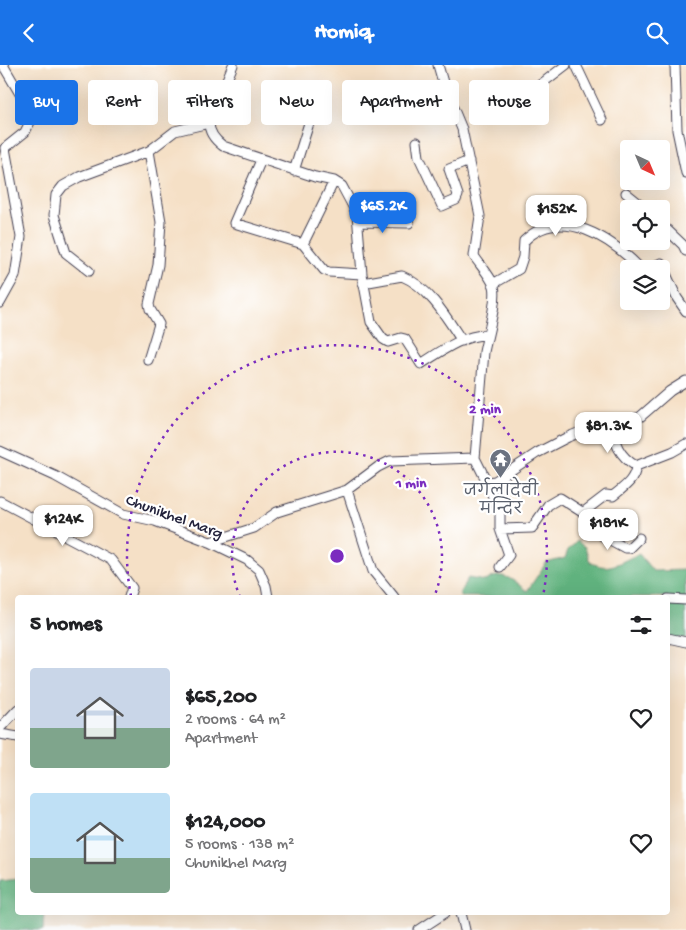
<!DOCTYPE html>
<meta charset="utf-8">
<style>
:root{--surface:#fff;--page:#f6f6f6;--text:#202124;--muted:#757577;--accent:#1a73e8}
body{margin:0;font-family:"Gochi Hand","Playpen Sans Deva",sans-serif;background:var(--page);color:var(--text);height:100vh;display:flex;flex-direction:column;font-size:19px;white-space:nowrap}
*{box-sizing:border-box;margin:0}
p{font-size:16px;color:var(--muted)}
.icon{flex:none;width:28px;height:28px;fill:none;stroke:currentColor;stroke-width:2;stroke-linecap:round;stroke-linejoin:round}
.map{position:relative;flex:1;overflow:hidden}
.side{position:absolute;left:15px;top:530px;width:655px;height:320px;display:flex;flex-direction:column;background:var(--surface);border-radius:5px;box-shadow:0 5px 20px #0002}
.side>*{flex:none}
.guide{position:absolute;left:15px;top:15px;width:656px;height:45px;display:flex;gap:10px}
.needle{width:32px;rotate:136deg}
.fabs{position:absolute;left:620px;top:75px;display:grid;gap:10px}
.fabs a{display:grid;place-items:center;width:50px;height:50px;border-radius:5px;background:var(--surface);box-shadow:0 5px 20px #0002;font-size:25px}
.price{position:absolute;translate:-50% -42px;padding:0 11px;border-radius:10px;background:#fff;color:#222;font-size:16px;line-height:32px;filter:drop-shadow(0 1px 2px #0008)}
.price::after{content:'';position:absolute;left:50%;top:30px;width:15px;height:11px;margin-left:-8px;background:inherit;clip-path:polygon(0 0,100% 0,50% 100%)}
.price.current{background:var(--accent);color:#fff}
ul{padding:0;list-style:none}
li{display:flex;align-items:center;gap:15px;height:125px;padding:0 15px}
li span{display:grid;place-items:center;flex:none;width:140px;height:100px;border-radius:5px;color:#555}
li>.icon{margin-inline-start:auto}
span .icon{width:60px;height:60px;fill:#fffc;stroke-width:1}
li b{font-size:21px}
h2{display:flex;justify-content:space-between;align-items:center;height:60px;padding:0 15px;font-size:21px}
.pill{padding:0 18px;border-radius:5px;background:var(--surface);box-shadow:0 5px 20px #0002;font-size:18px;line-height:45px}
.pill.current{background:var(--accent);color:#fff}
header{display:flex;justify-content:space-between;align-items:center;height:65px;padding:0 15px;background:var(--accent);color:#fff;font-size:22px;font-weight:700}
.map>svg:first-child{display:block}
.forest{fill:#60b27e;stroke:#416a5c}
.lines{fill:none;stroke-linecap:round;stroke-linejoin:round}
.minor-casing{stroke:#423e50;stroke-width:11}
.minor{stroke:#fff;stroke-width:9}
.ring{fill:none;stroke:#7b2cbf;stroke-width:2.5;stroke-dasharray:2.5 5}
.labels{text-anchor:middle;stroke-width:4.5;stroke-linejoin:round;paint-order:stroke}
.worship-label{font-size:16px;fill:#5b616d;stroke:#fff}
.street-label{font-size:16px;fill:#22223b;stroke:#fff}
.centre{fill:#7b2cbf;stroke:#fff;stroke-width:2.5}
.ring-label{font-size:15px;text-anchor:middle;font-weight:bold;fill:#7b2cbf;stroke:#fff;stroke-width:4.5;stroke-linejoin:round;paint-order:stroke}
</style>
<header><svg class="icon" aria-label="back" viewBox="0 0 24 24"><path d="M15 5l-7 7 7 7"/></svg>Homiq<svg class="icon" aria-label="search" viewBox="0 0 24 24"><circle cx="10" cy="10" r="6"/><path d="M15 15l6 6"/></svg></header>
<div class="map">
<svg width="686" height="865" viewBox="0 0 686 865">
<rect width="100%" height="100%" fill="#fff"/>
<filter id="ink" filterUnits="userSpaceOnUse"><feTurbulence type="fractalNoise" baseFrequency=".02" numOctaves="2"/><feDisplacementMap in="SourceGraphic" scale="10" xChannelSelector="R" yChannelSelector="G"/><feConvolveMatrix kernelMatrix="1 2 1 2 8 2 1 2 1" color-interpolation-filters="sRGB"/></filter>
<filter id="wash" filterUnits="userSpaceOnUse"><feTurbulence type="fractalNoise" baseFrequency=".0096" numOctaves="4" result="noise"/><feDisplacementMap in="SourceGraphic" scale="20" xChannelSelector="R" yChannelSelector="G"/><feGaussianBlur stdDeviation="1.12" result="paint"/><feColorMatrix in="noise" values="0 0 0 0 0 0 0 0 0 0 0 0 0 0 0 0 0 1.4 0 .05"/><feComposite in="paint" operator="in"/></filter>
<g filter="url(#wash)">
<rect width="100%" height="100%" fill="#f5e0c6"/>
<path class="forest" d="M577,476L585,482L590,497C610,508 620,496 639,489L653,506L685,505L686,573L668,575V532H460V527L468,513L486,516C503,504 512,515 527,526L546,498L565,493L568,485Z
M17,814L18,848H44L43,865H0V816Z"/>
</g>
<g filter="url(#ink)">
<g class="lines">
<defs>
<path id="minor" d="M233,0L209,58C209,68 215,75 223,81L315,112L334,116L342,121L357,149L362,209L371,257L383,274L388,277L401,273L405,274L421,299C440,287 464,269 487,270
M438,0L444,21L462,64L480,151L474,191C480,200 490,210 494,221C498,235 487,271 484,287L475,393L487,417L495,416L537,388L568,372L590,363L640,352L670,326L686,316
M576,0L602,55
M675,0L677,65L686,108
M532,26L566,0
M417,77L419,92L442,141L456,135L458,130L449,104L469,96
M261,95L234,158L303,179L324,205L329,207L362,209
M294,106L309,58
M626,128L646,144
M358,157L409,158
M661,159L683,180L686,186
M303,179L334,116
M648,204L661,198L677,233L686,246
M89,206L66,188L54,150L56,130L63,121L79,112L149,86L175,66L209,58
M363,218L402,211C429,222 447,253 462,276
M493,219L519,204L523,192L524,176C561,139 612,174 641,204
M0,238L15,211L21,172L5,83L25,67L33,51L3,0
M148,295L159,259L150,244L149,239L158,200L161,157L149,86
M613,359C613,377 619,391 636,401
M0,386L55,411L123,449L155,456L210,477L247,495L259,505L266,521L268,532
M487,417L500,449V464L509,490L500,502
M347,425L373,506L394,532
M0,436L111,495L132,523L129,532
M585,446L603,471L625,483H629L639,473
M500,464L532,463L548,440L560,433L582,447L585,446L606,430L613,431C624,422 635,415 636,401L672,387L686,379
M210,477L254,463L277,447L347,425L378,402L390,396L475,393
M668,534L686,535
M668,573L686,577
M0,663L18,644
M0,669L18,672
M461,848L465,865
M419,865L445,848"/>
</defs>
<use href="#minor" class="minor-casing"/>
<use href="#minor" class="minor"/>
</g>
</g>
<g class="ring">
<path d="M240 532A105 105 0 1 1 434 532"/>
<path d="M131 531A210 210 0 1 1 543 531"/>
</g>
<defs>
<symbol id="temple-pin" viewBox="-11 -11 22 30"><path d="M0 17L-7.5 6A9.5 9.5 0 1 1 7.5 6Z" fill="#6b7280" stroke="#fff"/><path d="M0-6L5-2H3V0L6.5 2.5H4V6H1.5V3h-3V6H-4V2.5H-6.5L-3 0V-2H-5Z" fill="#fff"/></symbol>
</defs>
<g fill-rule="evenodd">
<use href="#temple-pin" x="488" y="382" width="25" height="34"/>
</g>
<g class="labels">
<g class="worship-label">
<text x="501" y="430">जर्गलादेवी<tspan x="501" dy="18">मन्दिर</tspan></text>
</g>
<g class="street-label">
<text transform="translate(175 450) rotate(20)" y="6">Chunikhel Marg</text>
</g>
</g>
<circle cx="337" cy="491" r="8" class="centre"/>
<g class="ring-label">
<text x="485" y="348">2 min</text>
<text x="411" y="422">1 min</text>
</g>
</svg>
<div class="fabs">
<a><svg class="needle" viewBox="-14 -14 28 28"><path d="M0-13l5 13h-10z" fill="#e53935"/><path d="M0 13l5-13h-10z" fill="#757577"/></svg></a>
<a><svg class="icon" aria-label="locate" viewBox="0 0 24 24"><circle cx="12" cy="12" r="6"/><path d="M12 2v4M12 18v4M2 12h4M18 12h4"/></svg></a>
<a><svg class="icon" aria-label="layers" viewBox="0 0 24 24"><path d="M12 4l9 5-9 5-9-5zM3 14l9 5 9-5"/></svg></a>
</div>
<b class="price current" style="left:383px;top:169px">$65.2K</b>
<b class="price" style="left:556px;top:172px">$152K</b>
<b class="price" style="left:608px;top:389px">$81.3K</b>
<b class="price" style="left:63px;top:482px">$124K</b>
<b class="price" style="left:608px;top:486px">$181K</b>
<div class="guide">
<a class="pill current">Buy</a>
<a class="pill">Rent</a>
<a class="pill">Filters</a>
<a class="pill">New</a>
<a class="pill">Apartment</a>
<a class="pill">House</a>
</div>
<section class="side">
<h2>5 homes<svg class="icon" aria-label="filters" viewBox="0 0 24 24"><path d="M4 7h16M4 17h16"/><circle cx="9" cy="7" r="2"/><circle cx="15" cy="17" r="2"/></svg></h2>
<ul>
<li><span style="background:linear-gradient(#c9d6e8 60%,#7fa58c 0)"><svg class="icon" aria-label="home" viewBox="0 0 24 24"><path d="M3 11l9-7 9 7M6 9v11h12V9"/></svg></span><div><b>$65,200</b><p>2 rooms · 64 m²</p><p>Apartment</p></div><svg class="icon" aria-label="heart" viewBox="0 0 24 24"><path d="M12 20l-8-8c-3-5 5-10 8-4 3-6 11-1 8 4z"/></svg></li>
<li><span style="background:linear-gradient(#bfe0f5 65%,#7fa58c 0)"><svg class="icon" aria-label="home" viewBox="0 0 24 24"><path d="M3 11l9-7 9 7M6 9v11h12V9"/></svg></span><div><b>$124,000</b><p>5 rooms · 138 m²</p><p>Chunikhel Marg</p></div><svg class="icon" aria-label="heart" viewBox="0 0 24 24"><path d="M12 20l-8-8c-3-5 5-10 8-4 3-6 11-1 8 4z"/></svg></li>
</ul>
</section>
</div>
